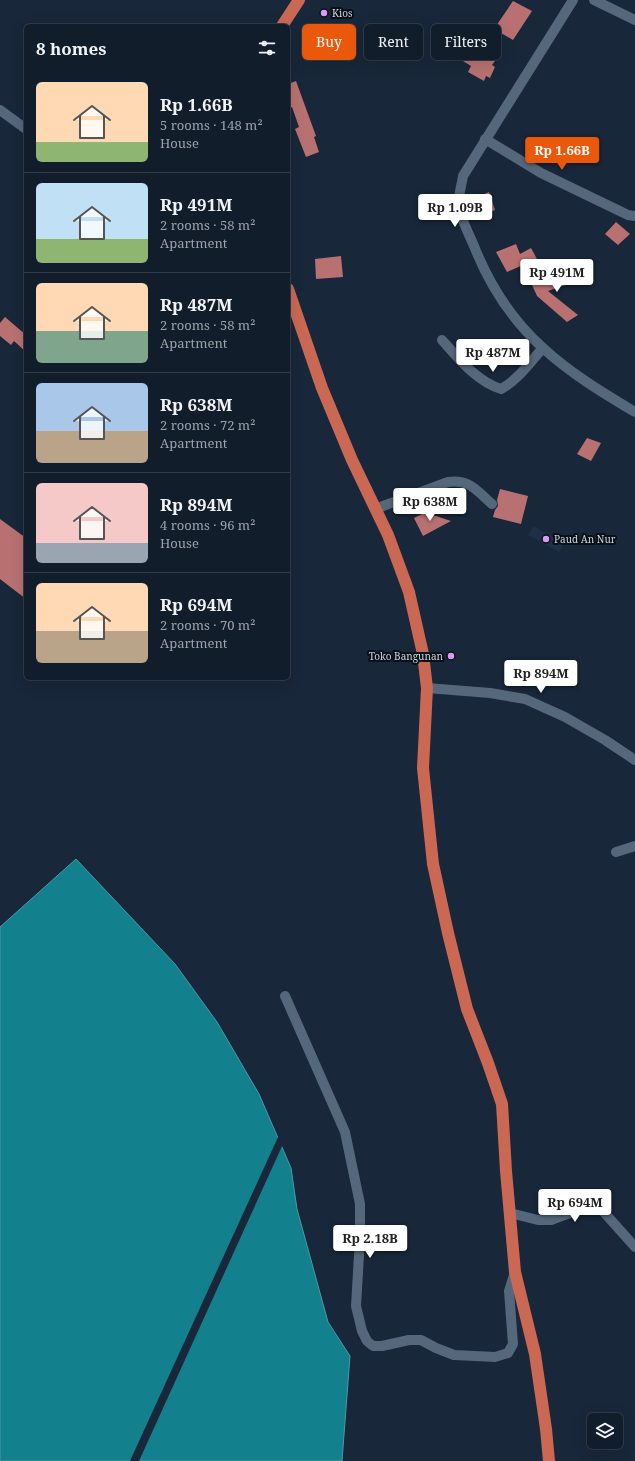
<!DOCTYPE html>
<meta charset="utf-8">
<style>
:root{--surface:#121d2b;--page:#1b2633;--text:#f1f3f6;--muted:#9ca2a9;--line:#313b47;--accent:#ea580c}
body{margin:0;font-family:"Noto Serif",serif;background:var(--page);color:var(--text);height:100vh;display:flex;flex-direction:column;font-size:15px;white-space:nowrap}
*{box-sizing:border-box;margin:0}
p{font-size:13px;color:var(--muted)}
.icon{flex:none;width:22px;height:22px;fill:none;stroke:currentColor;stroke-width:2;stroke-linecap:round;stroke-linejoin:round}
.map{position:relative;flex:1;overflow:hidden}
.sheet{position:absolute;left:24px;top:24px;width:266px;height:656px;display:flex;flex-direction:column;background:var(--surface);border-radius:6px;box-shadow:0 4px 16px #0002,0 0 0 1px var(--line)}
.sheet>*{flex:none}
.hud{position:absolute;left:302px;top:24px;width:273px;height:36px;display:flex;gap:8px}
.fabs{position:absolute;left:587px;top:1413px;display:grid;gap:8px}
.fabs a{display:grid;place-items:center;width:36px;height:36px;border-radius:6px;background:var(--surface);box-shadow:0 4px 16px #0002,0 0 0 1px var(--line);font-size:20px}
.price{position:absolute;translate:-50% -34px;padding:0 9px;border-radius:4px;background:#fff;color:#222;font-size:13px;line-height:26px;filter:drop-shadow(0 1px 2px #0008)}
.price::after{content:'';position:absolute;left:50%;top:24px;width:12px;height:9px;margin-left:-6px;background:inherit;clip-path:polygon(0 0,100% 0,50% 100%)}
.price.selected{background:var(--accent);color:#fff}
ul{padding:0;list-style:none}
li{display:flex;align-items:center;gap:12px;height:100px;padding:0 12px}
li+li{border-top:1px solid var(--line)}
li span{display:grid;place-items:center;flex:none;width:112px;height:80px;border-radius:6px;color:#555}
li>.icon{margin-inline-start:auto}
span .icon{width:48px;height:48px;fill:#fffc;stroke-width:1}
li b{font-size:17px}
h2{display:flex;justify-content:space-between;align-items:center;height:48px;padding:0 12px;font-size:17px}
.pill{padding:0 14px;border-radius:6px;background:var(--surface);box-shadow:0 4px 16px #0002,0 0 0 1px var(--line);font-size:14px;line-height:36px}
.pill.selected{background:var(--accent);color:#fff}
.map>svg:first-child{display:block}
.built{fill:#1d3047}
.water{fill:#13808d;stroke:#4a9aa6}
.pier{fill:#182739}
.building{fill:#b87170}
.lines{fill:none;stroke-linecap:round;stroke-linejoin:round}
.minor{stroke:#55677b;stroke-width:10}
.trunk{stroke:#ca6854;stroke-width:12}
.poi-dot{fill:#d99af7;stroke:#091017;stroke-width:1.5}
.labels{text-anchor:middle;stroke-width:4;stroke-linejoin:round;paint-order:stroke}
.poi-label{font-size:10px;fill:#cbd5e1;stroke:#091017;text-anchor:start}
</style>
<div class="map">
<svg width="635" height="1461" viewBox="0 0 635 1461">
<rect width="100%" height="100%" fill="#182739"/>
<path class="built" d="M533,526L564,543L559,552L528,535Z"/>
<path class="water" d="M76,859L175,964L217,1022L259,1094L291,1168L297,1209L328,1322L350,1356L342,1461H0V927Z"/>
<path class="pier" d="M279,1135L283,1144L139,1461H130Z"/>
<path class="building" d="M513,1L532,11L513,40L494,29Z
M488,47L495,61L492,65L495,67L490,78L486,76L484,81L468,72L471,66L463,61L471,48L486,55Z
M296,81L316,136L314,137L319,152L306,157L295,129L299,127L292,107L288,109V84Z
M489,192L495,210L472,219L466,202Z
M616,222L630,234L618,245L605,234Z
M516,244L520,254L531,248L537,259L507,272L496,252Z
M341,256L343,277L316,279L315,259Z
M575,269L580,280L548,291L578,315L567,322L537,296L532,285Z
M5,317L26,335V352L14,341L11,345L0,336V323Z
M587,438L601,443L591,461L577,454Z
M500,489L528,496L521,524L493,517L495,510L498,506L497,500Z
M430,510L433,515L451,521L423,536L414,518Z
M0,519L26,538V599L0,579Z"/>
<g class="lines">
<path class="minor" d="M573,0L463,176C462,184 459,192 459,200C459,216 468,232 474,246C489,284 512,320 543,348C570,373 603,393 635,412
M594,0L635,20
M0,110L26,129
M485,139L541,173L628,215L635,216
M442,340C458,358 477,382 501,389C518,380 530,362 543,348
M375,509L448,482C470,479 477,491 492,504
M427,688L490,693L525,699L565,717L605,740L635,760
M616,852L635,846
M285,996L345,1132L360,1204V1238L356,1306L362,1331L367,1341L373,1346H382L409,1340H421L436,1348L454,1355L495,1357L508,1353L513,1344L509,1291L515,1272
M510,1213L538,1220H551L591,1205L601,1209L635,1247"/>
<path class="trunk" d="M282,26L299,0
M288,289L322,388L352,460L388,535L409,592L423,654L427,688L423,768L433,864L448,933L467,1009L488,1063L502,1104L506,1171L515,1272L535,1354L546,1429L549,1461"/>
</g>
<g class="poi-dot">
<circle cx="324" cy="13" r="4"/>
<circle cx="546" cy="539" r="4"/>
<circle cx="451" cy="656" r="4"/>
</g>
<g class="labels">
<g class="poi-label">
<text x="332" y="17">Kios</text>
<text x="554" y="543">Paud An Nur</text>
<text x="443" y="660" text-anchor="end">Toko Bangunan</text>
</g>
</g>
</svg>
<div class="fabs">
<a><svg class="icon" aria-label="layers" viewBox="0 0 24 24"><path d="M12 4l9 5-9 5-9-5zM3 14l9 5 9-5"/></svg></a>
</div>
<b class="price selected" style="left:562px;top:171px">Rp 1.66B</b>
<b class="price" style="left:455px;top:228px">Rp 1.09B</b>
<b class="price" style="left:557px;top:293px">Rp 491M</b>
<b class="price" style="left:493px;top:373px">Rp 487M</b>
<b class="price" style="left:430px;top:522px">Rp 638M</b>
<b class="price" style="left:541px;top:694px">Rp 894M</b>
<b class="price" style="left:575px;top:1223px">Rp 694M</b>
<b class="price" style="left:370px;top:1259px">Rp 2.18B</b>
<div class="hud">
<a class="pill selected">Buy</a>
<a class="pill">Rent</a>
<a class="pill">Filters</a>
</div>
<section class="sheet">
<h2>8 homes<svg class="icon" aria-label="filters" viewBox="0 0 24 24"><path d="M4 7h16M4 17h16"/><circle cx="9" cy="7" r="2"/><circle cx="15" cy="17" r="2"/></svg></h2>
<ul>
<li><span style="background:linear-gradient(#ffd9b3 75%,#8fb573 0)"><svg class="icon" aria-label="home" viewBox="0 0 24 24"><path d="M3 11l9-7 9 7M6 9v11h12V9"/></svg></span><div><b>Rp 1.66B</b><p>5 rooms · 148 m²</p><p>House</p></div></li>
<li><span style="background:linear-gradient(#bfe0f5 70%,#8fb573 0)"><svg class="icon" aria-label="home" viewBox="0 0 24 24"><path d="M3 11l9-7 9 7M6 9v11h12V9"/></svg></span><div><b>Rp 491M</b><p>2 rooms · 58 m²</p><p>Apartment</p></div></li>
<li><span style="background:linear-gradient(#ffd9b3 60%,#7fa58c 0)"><svg class="icon" aria-label="home" viewBox="0 0 24 24"><path d="M3 11l9-7 9 7M6 9v11h12V9"/></svg></span><div><b>Rp 487M</b><p>2 rooms · 58 m²</p><p>Apartment</p></div></li>
<li><span style="background:linear-gradient(#a9c7e8 60%,#b9a48a 0)"><svg class="icon" aria-label="home" viewBox="0 0 24 24"><path d="M3 11l9-7 9 7M6 9v11h12V9"/></svg></span><div><b>Rp 638M</b><p>2 rooms · 72 m²</p><p>Apartment</p></div></li>
<li><span style="background:linear-gradient(#f6c9c9 75%,#9aa5b1 0)"><svg class="icon" aria-label="home" viewBox="0 0 24 24"><path d="M3 11l9-7 9 7M6 9v11h12V9"/></svg></span><div><b>Rp 894M</b><p>4 rooms · 96 m²</p><p>House</p></div></li>
<li><span style="background:linear-gradient(#ffd9b3 60%,#b9a48a 0)"><svg class="icon" aria-label="home" viewBox="0 0 24 24"><path d="M3 11l9-7 9 7M6 9v11h12V9"/></svg></span><div><b>Rp 694M</b><p>2 rooms · 70 m²</p><p>Apartment</p></div></li>
</ul>
</section>
</div>
